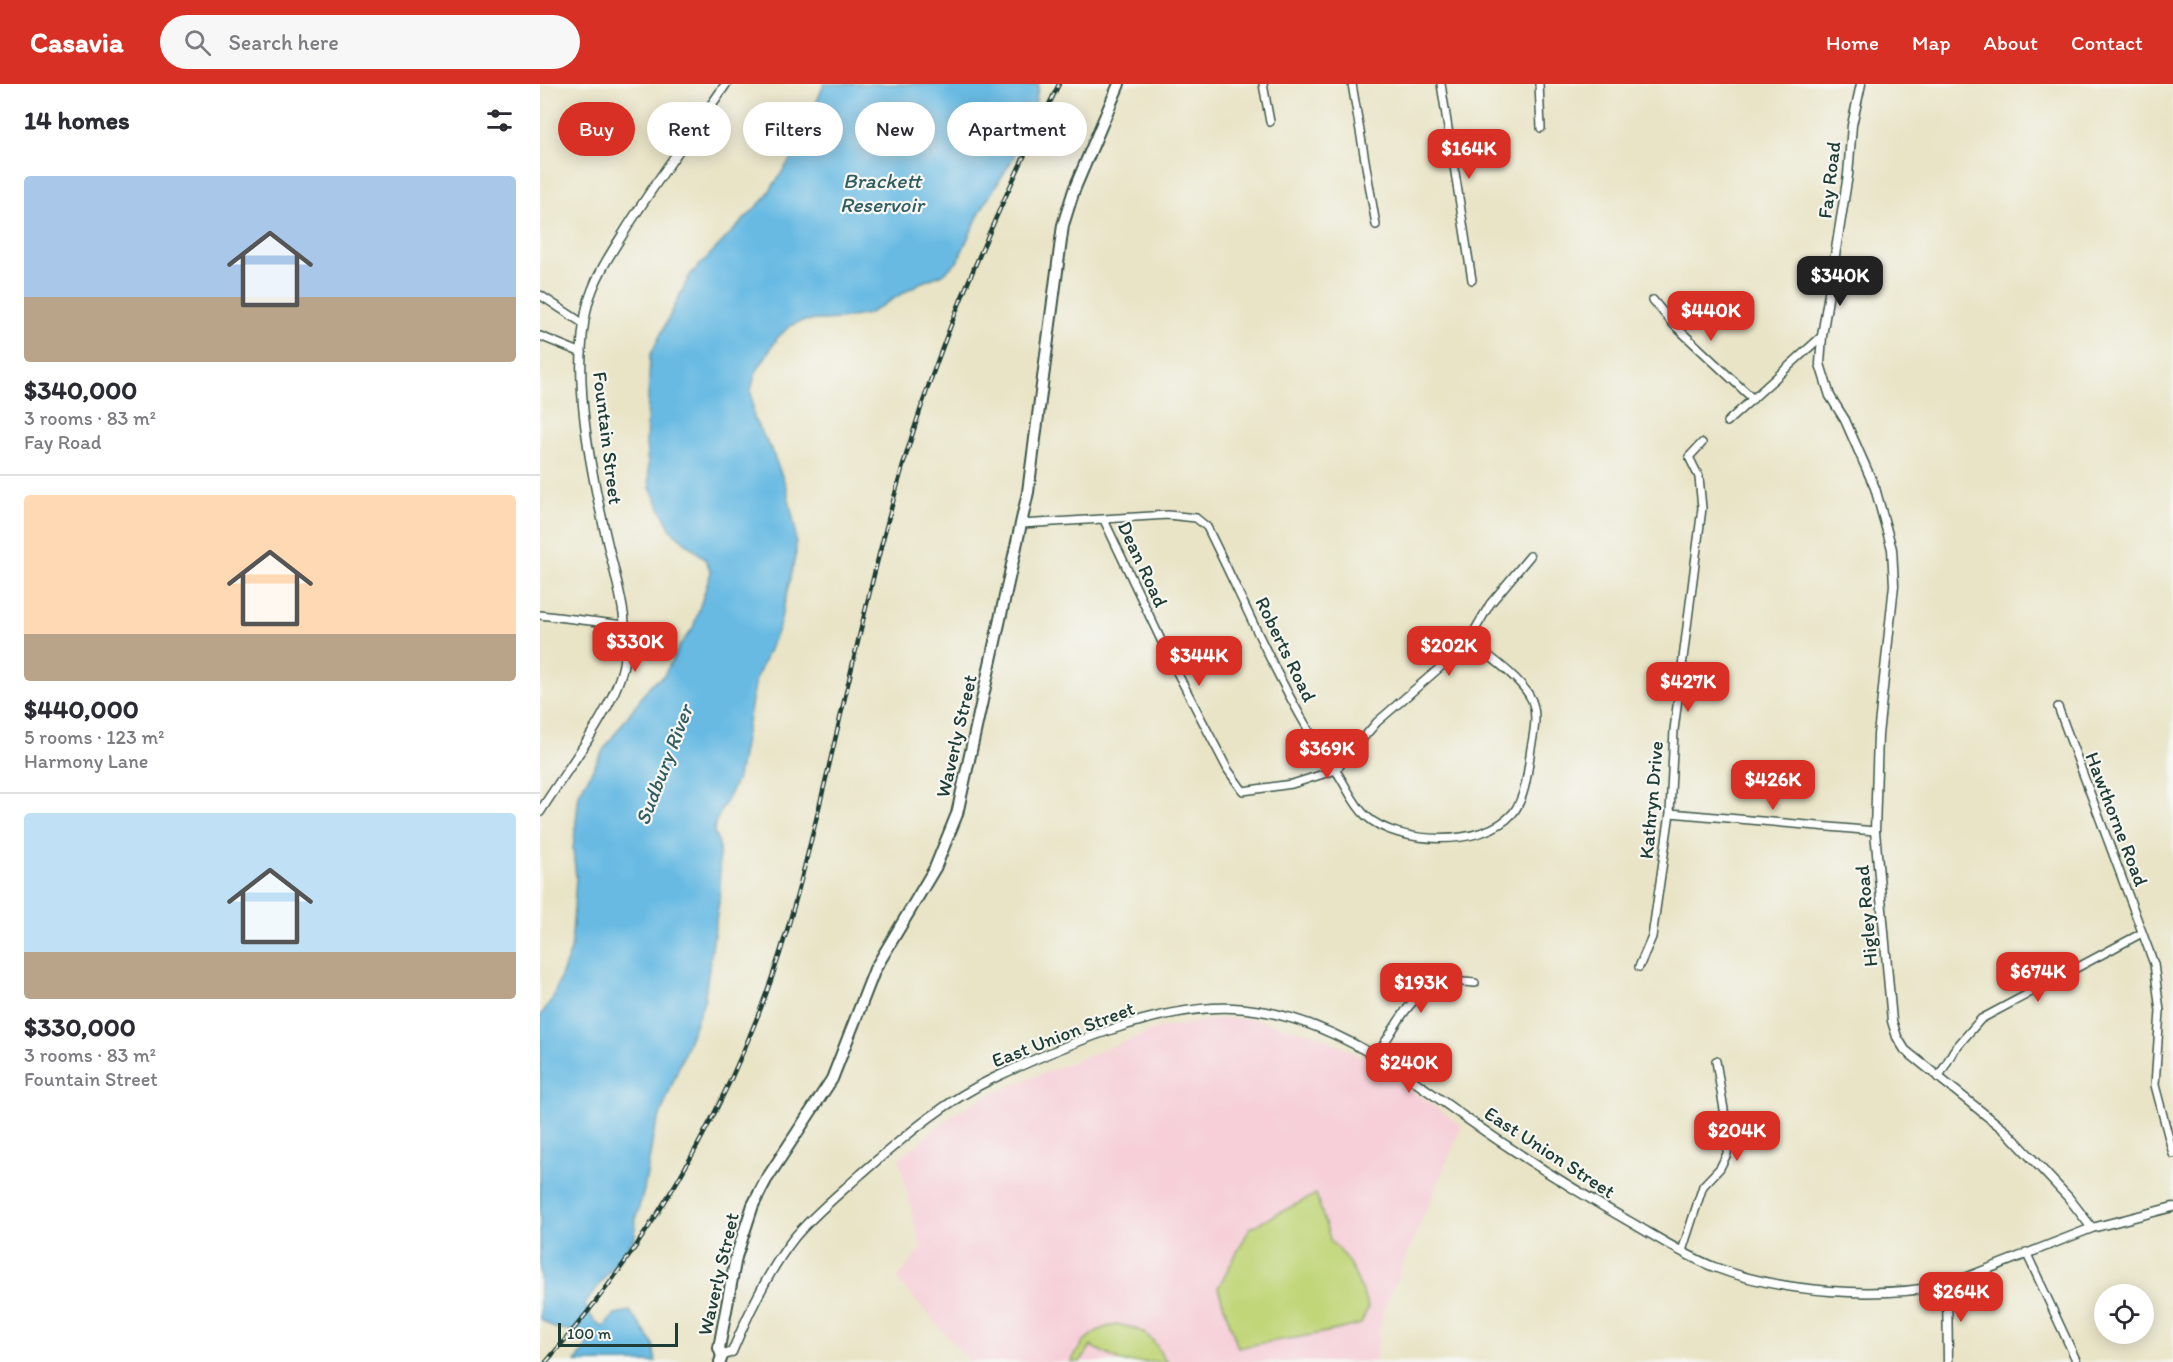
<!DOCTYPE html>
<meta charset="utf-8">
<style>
:root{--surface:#fff;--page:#f7f7f7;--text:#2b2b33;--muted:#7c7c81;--line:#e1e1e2;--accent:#d93025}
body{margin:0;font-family:Itim,sans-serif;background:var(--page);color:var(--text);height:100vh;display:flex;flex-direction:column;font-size:22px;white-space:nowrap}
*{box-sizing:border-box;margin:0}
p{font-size:20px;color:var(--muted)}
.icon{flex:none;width:33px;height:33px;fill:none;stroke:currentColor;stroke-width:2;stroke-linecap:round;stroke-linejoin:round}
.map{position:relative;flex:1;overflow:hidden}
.side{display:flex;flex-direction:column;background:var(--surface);width:540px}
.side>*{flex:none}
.hud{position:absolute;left:18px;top:18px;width:570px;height:54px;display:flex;gap:12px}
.tools{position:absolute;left:1554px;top:1200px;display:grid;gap:12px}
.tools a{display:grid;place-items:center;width:60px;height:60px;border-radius:50%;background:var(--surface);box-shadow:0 3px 15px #0003;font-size:30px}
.scale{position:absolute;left:18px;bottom:15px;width:120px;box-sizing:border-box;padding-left:6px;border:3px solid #1f3d34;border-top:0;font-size:16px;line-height:21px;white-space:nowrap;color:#1f3d34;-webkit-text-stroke:4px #f6f6f2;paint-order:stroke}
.price{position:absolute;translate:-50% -51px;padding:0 14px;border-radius:12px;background:var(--accent);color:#fff;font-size:20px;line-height:39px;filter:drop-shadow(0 2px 3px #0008)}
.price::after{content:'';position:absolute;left:50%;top:36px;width:18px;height:14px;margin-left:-9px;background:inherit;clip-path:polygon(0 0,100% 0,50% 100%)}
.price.current{background:#222;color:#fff}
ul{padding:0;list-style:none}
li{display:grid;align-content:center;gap:12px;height:318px;padding:0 24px}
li+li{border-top:2px solid var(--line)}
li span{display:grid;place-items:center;height:186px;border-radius:6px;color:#555}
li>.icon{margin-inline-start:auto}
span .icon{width:108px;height:108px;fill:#fffc;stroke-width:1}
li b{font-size:26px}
h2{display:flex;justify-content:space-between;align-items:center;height:72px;padding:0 24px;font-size:26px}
.tag{padding:0 21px;border-radius:27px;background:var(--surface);box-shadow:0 3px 15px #0003;font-size:21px;line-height:54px}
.tag.current{background:var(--accent);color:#fff}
header{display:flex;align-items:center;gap:36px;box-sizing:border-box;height:84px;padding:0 30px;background:var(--accent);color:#fff}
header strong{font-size:28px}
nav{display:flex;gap:33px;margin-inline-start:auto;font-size:21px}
.search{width:420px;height:54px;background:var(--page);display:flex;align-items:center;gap:15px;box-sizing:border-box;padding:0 21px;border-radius:33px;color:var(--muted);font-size:22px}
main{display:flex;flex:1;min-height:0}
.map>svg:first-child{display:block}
.built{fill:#f6cfd8}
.green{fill:#c1d679;stroke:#708a56;stroke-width:1.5}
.water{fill:#67bae3;stroke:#437c8c;stroke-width:1.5}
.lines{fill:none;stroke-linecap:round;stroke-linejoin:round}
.minor-casing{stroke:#3d564a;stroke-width:10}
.tertiary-casing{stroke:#3d564a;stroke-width:11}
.primary-casing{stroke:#3d564a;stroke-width:14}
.minor{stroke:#fff;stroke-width:7}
.tertiary{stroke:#fff;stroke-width:8}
.primary{stroke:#fff;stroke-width:10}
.rail-casing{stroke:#1f3d34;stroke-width:4.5}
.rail{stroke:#f6f6f2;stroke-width:2;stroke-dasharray:7;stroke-linecap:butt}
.labels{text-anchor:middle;stroke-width:4.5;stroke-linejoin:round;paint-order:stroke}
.street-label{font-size:20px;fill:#1f3d34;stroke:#f6f6f2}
.water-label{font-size:21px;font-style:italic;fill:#315c60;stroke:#f6f6f2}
</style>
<header>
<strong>Casavia</strong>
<div class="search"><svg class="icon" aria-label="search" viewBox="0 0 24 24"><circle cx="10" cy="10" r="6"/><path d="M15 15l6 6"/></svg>Search here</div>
<nav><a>Home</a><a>Map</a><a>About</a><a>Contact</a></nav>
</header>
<main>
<section class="side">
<h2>14 homes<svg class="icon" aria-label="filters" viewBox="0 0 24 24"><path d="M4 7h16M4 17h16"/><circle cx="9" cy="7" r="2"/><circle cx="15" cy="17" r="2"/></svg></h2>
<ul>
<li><span style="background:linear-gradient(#a9c7e8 65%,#b9a48a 0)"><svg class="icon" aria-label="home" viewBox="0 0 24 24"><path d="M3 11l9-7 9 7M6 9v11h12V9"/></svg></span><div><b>$340,000</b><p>3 rooms · 83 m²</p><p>Fay Road</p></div></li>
<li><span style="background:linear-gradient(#ffd9b3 75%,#b9a48a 0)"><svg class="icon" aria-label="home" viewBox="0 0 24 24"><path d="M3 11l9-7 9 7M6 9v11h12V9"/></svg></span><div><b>$440,000</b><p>5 rooms · 123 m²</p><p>Harmony Lane</p></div></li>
<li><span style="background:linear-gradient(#bfe0f5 75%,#b9a48a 0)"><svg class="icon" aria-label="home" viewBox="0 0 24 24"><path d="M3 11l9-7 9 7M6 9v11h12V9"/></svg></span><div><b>$330,000</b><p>3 rooms · 83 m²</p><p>Fountain Street</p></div></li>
</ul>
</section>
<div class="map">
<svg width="1633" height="1278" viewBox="0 0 1633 1278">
<rect width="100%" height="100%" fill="#f6f6f2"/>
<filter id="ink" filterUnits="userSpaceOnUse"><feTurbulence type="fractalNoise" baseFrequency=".0167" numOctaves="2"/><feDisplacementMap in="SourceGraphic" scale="12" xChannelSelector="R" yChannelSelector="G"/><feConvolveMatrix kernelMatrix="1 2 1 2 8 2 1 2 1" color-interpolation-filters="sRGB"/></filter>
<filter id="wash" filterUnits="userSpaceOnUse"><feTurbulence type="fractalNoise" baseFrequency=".008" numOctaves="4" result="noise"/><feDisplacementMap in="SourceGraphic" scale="24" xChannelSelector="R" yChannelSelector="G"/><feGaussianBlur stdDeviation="1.35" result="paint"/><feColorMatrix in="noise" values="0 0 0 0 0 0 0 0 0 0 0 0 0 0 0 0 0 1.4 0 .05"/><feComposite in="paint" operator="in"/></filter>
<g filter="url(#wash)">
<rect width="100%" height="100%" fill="#e9e4c6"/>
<path class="built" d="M683,934L714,935L781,952L833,979L922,1042L842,1230L835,1278H430L357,1195L381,1165L359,1075L413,1031L450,1010L620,944Z"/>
<path class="green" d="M776,1110L791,1158C811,1174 819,1200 828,1223L821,1240C780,1252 739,1255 698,1264L678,1204L710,1144Z
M578,1241C594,1242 608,1249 617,1262C621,1269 621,1274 628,1278H582L551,1262L540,1278H531C542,1257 554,1243 578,1241Z"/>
<path class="water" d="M284,0H499L493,29L472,76L441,126L417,178L403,190L380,199L328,230L300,235L261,237L250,242L238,253L216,288L211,306L214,335L231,365L246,402L255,443L256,469L239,543L216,595L198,693L175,739L174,748L179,760L180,811L164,917L114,1048L104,1106L96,1133L95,1153L45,1220C47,1228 56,1241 64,1243L75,1230L90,1227L113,1259L116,1278H36L47,1261L46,1256L29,1246L14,1244L0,1235V932L12,916L31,866L36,793L33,765L39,710L64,665L111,600L123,593L140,561L153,544L171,488L165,475L131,446L110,404L106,359L110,272L150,191L225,114L258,64Z"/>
</g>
<g filter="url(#ink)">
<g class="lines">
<defs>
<path id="minor" d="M723,0L730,38
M812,0L836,141
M901,0L932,196
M999,0L1001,44
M0,211L44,240
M1113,216L1133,240L1213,315
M0,252L42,269
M1187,338L1282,252
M564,436L629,573L688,686L703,707L752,700L796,686L837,638L926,561L950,520L990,472
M481,440L628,431L656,434L667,443C704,517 736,595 780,665C785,673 791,679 796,687C806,701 813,720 826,732C858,761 943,764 973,729C986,713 988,685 991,664C994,649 999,626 989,611C976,590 948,572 929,556
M0,531L84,541
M1518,623L1614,880L1620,927L1615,1001L1633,1070
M1130,729L1335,747
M1099,883L1112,853L1130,729L1134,646L1162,424L1159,393L1149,373L1162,359
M835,973C866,929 875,891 935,899
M1398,994L1414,966L1441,935L1602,849
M1142,1167L1163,1102L1180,1084L1187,1070L1188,1050L1176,977
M1486,1168L1537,1278"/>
<path id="tertiary" d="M1321,0L1312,41L1308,91L1282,252L1280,280L1290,312L1305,336L1335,404L1352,465L1354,501L1338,651L1335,747L1352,937L1357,953L1365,966L1468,1049L1528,1113L1552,1144
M0,728C25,687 72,629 83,583C92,542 76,496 67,457C51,388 31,293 47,223C53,197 69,172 83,150C115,98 151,50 186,0
M1407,1201L1408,1278
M182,1272L192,1268C208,1230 228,1187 254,1154C273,1131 298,1111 321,1090C363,1054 403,1018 454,994C522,962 617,921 693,924C781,928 854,982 923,1032C977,1070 1034,1106 1092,1139C1118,1154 1146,1172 1174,1183C1242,1209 1337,1215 1407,1201L1552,1144L1633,1123"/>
<path id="primary" d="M180,1278L182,1272L179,1264L196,1173L213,1121L226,1096L292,995L335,885L395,784L417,730L488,408L523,141L534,106L579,0"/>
</defs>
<use href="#minor" class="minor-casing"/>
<use href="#tertiary" class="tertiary-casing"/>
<use href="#primary" class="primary-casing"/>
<use href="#minor" class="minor"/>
<use href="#tertiary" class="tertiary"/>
<use href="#primary" class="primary"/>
<defs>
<path id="rail" d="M6,1278C98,1173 172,1053 222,921C251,845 269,765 288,686C313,580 336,473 367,368C405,241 461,118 519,0"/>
</defs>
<use href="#rail" class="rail-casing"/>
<use href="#rail" class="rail"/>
</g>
</g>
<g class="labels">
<g class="street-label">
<text transform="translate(1289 96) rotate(-83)" y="7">Fay Road</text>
<text transform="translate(68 354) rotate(83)" y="7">Fountain Street</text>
<text transform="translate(603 480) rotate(65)" y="7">Dean Road</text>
<text transform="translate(746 565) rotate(64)" y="7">Roberts Road</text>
<text transform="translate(416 652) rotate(-77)" y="7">Waverly Street</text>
<text transform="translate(1111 716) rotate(-85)" y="7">Kathryn Drive</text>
<text transform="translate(1577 735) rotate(69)" y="7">Hawthorne Road</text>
<text transform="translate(1326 832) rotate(-95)" y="7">Higley Road</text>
<text transform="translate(523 950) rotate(-21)" y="7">East Union Street</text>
<text transform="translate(1010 1068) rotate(33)" y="7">East Union Street</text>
<text transform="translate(178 1190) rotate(-77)" y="7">Waverly Street</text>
</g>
<g class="water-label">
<text x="342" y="104">Brackett<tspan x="342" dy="24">Reservoir</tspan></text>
<text transform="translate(124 681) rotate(-69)" y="7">Sudbury River</text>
</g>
</g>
</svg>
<div class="tools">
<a><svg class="icon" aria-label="locate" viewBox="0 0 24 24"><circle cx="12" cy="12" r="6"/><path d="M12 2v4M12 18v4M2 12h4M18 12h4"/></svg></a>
</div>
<div class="scale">100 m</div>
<b class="price" style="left:929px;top:96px">$164K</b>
<b class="price current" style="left:1300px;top:223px">$340K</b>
<b class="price" style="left:1171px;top:258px">$440K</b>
<b class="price" style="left:95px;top:589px">$330K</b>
<b class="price" style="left:909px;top:593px">$202K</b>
<b class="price" style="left:659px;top:603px">$344K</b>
<b class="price" style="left:1148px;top:629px">$427K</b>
<b class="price" style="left:787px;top:696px">$369K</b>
<b class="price" style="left:1233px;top:727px">$426K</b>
<b class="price" style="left:1498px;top:919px">$674K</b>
<b class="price" style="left:881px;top:930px">$193K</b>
<b class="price" style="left:869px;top:1010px">$240K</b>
<b class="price" style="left:1197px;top:1078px">$204K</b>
<b class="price" style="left:1421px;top:1239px">$264K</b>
<div class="hud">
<a class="tag current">Buy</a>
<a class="tag">Rent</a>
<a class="tag">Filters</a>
<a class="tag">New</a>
<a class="tag">Apartment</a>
</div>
</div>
</main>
